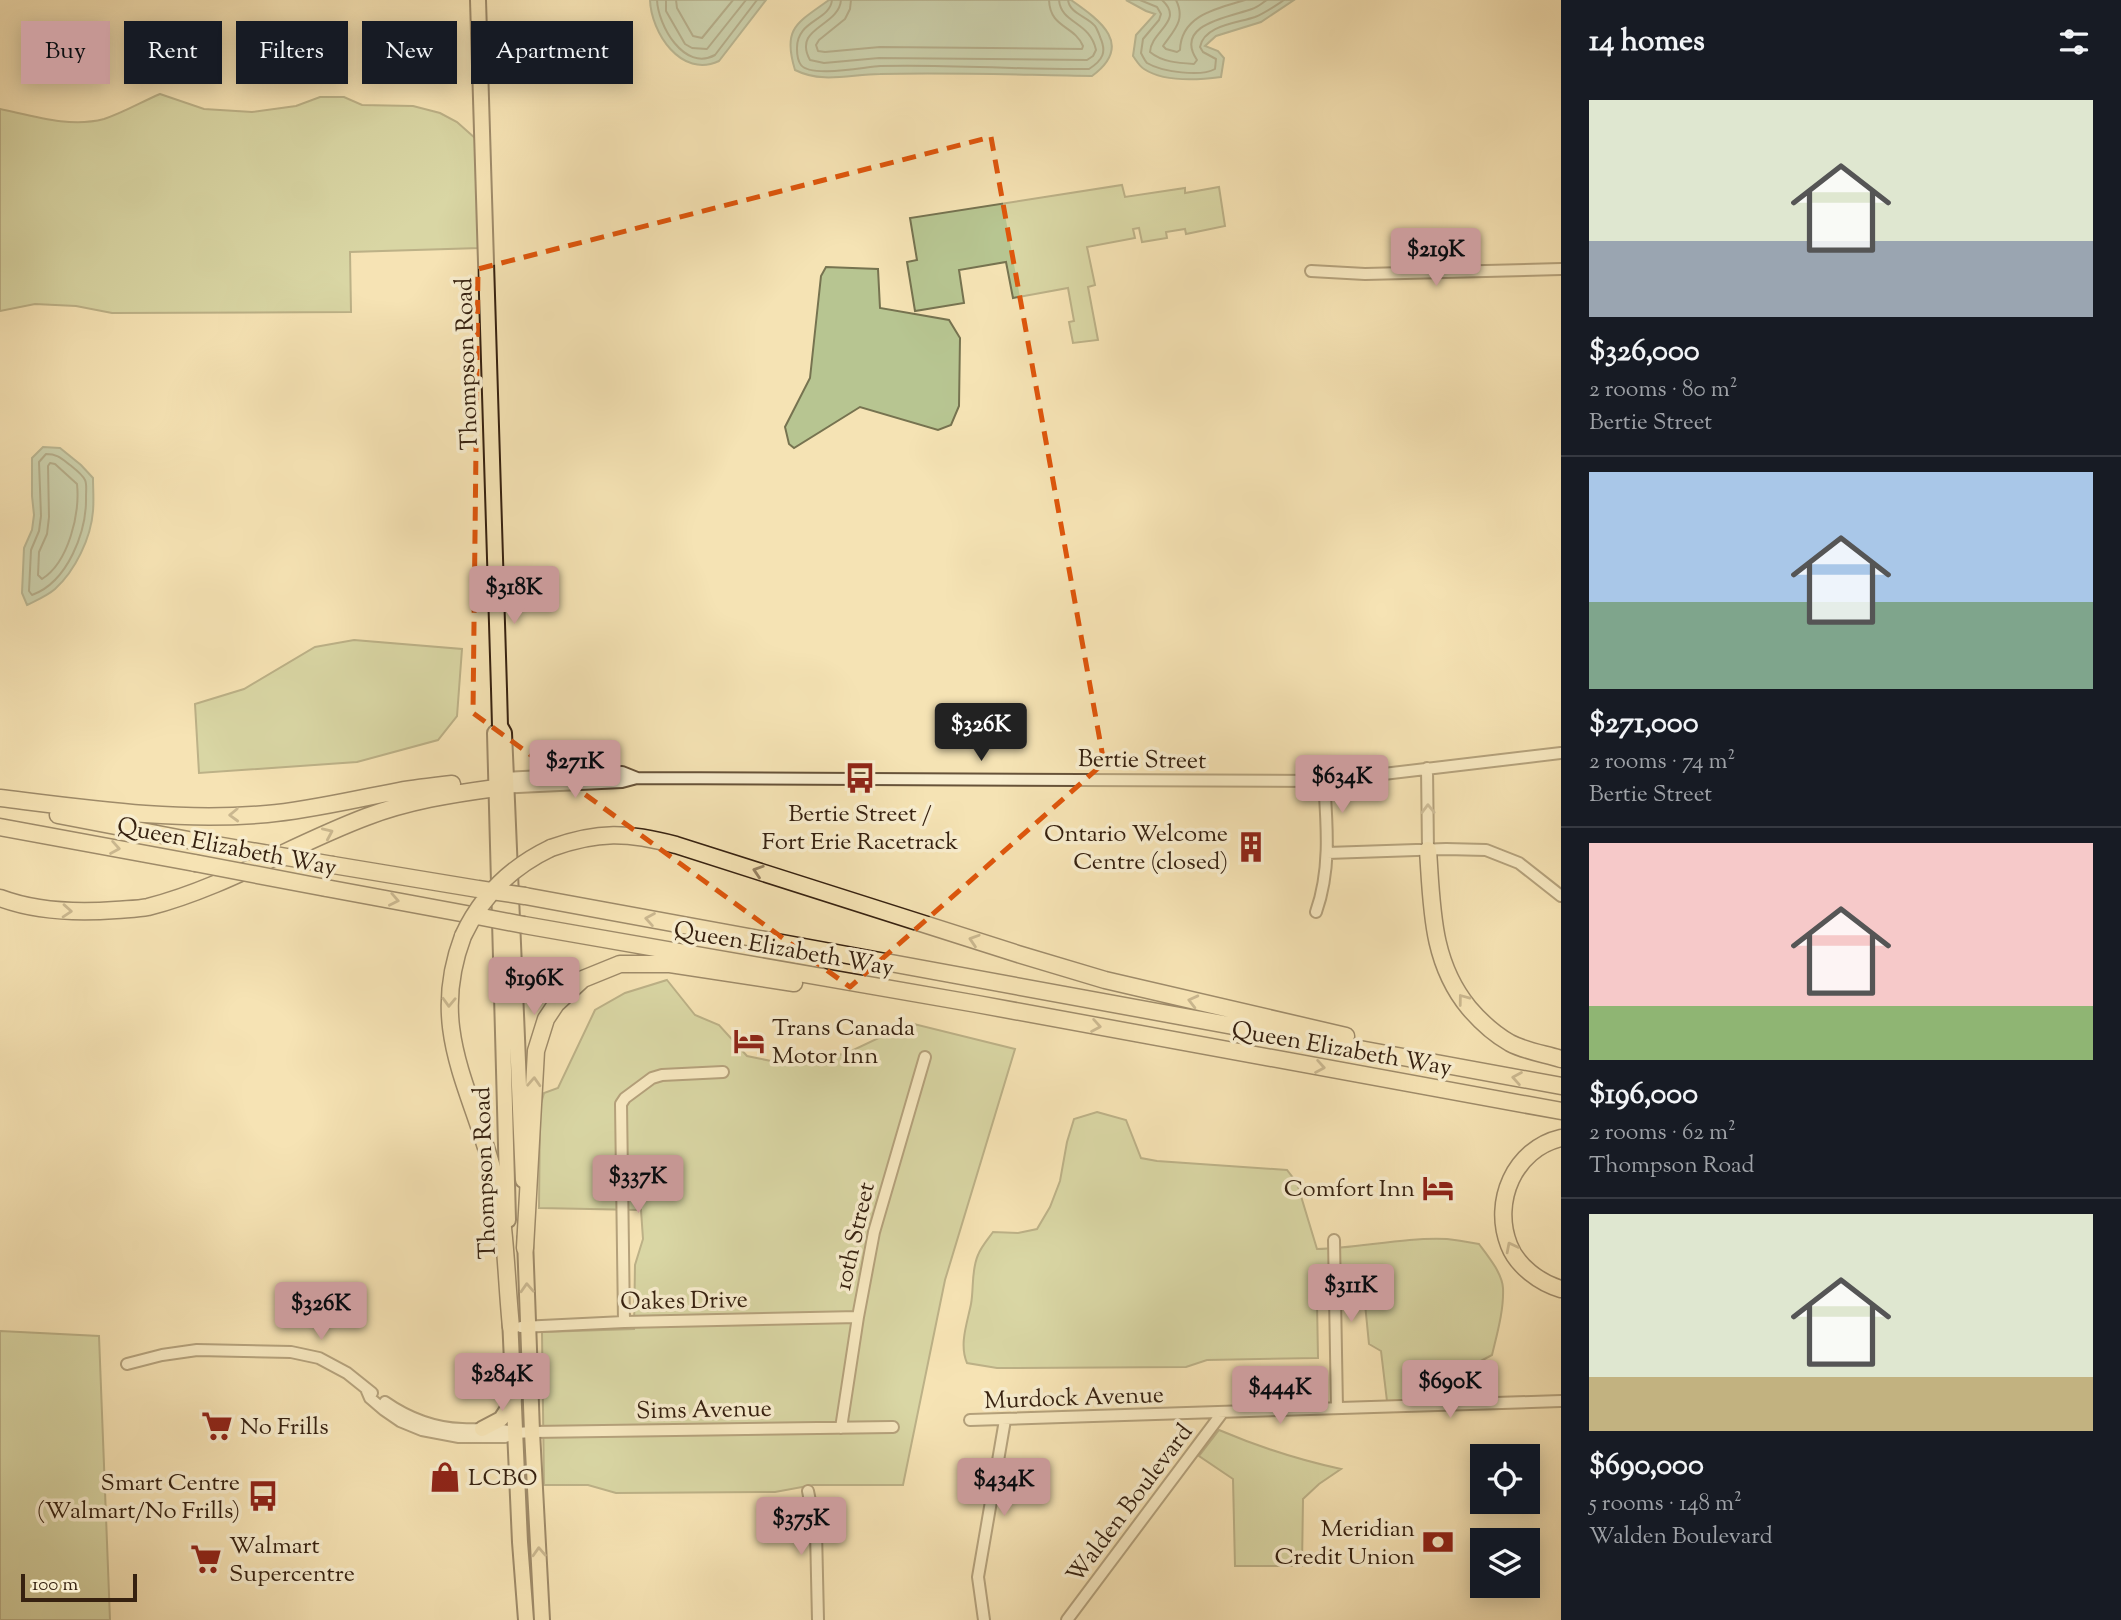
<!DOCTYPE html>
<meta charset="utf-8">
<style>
:root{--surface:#171b24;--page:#20242c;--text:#f1f3f6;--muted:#9ea1a6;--line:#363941;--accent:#c59692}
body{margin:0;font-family:"Sorts Mill Goudy",serif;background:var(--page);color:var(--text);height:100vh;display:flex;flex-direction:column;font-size:26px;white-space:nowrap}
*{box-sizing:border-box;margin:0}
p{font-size:23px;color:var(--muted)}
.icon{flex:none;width:38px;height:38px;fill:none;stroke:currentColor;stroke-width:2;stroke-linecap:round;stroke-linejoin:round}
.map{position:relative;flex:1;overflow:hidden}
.sheet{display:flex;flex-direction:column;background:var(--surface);width:560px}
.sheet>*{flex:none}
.guide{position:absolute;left:21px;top:21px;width:665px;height:63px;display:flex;gap:14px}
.fabs{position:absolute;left:1470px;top:1444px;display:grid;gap:14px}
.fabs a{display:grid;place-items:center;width:70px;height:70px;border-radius:0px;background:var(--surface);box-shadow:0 4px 18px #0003;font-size:35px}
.scale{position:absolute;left:21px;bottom:18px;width:116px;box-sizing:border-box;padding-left:7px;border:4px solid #362110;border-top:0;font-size:19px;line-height:24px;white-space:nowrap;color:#362110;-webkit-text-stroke:5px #f8edce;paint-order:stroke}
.price{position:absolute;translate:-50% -60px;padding:0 16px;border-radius:7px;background:var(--accent);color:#111;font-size:23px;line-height:46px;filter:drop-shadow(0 2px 4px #0008)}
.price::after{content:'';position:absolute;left:50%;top:42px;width:21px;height:16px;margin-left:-10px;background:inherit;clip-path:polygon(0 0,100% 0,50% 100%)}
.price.selected{background:#222;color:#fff}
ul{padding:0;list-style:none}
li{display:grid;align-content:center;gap:14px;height:371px;padding:0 28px}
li+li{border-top:2px solid var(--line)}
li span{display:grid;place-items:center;height:217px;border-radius:0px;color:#555}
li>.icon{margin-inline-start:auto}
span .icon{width:126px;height:126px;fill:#fffc;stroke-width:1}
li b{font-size:30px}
h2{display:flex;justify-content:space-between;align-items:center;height:84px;padding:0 28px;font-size:30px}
.chip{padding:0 24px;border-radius:0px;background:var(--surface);box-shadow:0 4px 18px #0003;font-size:24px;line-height:63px}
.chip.selected{background:var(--accent);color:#111}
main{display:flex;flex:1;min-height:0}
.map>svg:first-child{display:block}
.green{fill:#b7c591;stroke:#767350;stroke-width:2}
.water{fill:#9dbfa8;stroke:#74806b;stroke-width:2}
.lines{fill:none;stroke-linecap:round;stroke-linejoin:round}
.shore{stroke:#6a705c;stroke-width:2}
.minor-casing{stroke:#665239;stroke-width:14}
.major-casing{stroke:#362110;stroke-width:18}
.highway-casing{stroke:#362110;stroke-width:19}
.minor{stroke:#f8edce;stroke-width:10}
.major{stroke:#f5e3b4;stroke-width:14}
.highway{stroke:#f5e3b4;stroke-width:16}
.highway-bridge-casing{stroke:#362110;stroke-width:19;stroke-linecap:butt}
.highway-bridge{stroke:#f5e3b4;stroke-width:16}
.oneway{stroke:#a19178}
.oneway2{stroke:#968262}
.marked{fill:none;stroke:#df560c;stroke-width:5;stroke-dasharray:14 9;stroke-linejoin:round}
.labels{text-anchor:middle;stroke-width:7;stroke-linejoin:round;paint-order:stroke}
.street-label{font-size:24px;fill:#362110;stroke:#f8edce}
.poi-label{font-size:24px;fill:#362110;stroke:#f8edce;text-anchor:end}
</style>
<main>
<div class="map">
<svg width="1561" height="1620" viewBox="0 0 1561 1620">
<rect width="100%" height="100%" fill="#f5e3b4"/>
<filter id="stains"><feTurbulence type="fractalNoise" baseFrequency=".00286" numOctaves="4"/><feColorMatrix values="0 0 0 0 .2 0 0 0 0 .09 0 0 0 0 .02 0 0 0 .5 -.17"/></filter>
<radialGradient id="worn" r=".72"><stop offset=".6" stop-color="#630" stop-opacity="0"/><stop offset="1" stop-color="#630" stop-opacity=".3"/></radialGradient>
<path class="green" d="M160,94L204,109L252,112L296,106L320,97H344L362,105L413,106L440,113L457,122L476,139L480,248L350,252L351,312L112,313L76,306L35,304L0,311V109C33,116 70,128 104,119C123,113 141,102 160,94Z
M1122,185L1125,197L1185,188V193L1219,187L1225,226L1186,234L1185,229L1166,232L1167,238L1142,242L1139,228L1133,229L1135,238L1087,247L1095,285L1088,287L1098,340L1073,343L1069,322L1074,321L1068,288L1013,298L1006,262L959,270L964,303L915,311L907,262L917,260L910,218Z
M826,267L878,269L880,308L949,320L960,338L959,406L951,425L938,430L860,407L794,448L789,444L785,427L810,378L821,276Z
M354,640L462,649L457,716L438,740L357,762L199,773L195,704L244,689L315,647Z
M667,980L695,1015L719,1025L747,1056L771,1061L845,1054L910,1023L1015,1049L945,1280L903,1485H813L775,1492L616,1493L588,1485H544L542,1332L634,1329L635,1265L643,1239L641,1210L539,1208L540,1107L544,1093L558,1088L595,1010L625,993Z
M1097,1112L1126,1120L1141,1158L1157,1161L1287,1170L1297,1183L1317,1249C1360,1248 1403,1237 1447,1239C1457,1240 1468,1242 1479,1244C1488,1256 1502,1273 1503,1288C1504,1310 1497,1334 1492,1355L1477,1363L1459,1365L1460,1392L1454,1401H1387L1381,1351L1369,1344L1365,1304L1317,1303L1318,1358L1207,1360L1186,1367L997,1368L967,1363C959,1344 967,1324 971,1304C974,1288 971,1271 978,1255C981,1247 988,1239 993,1232L1018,1233L1037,1229L1050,1207L1060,1181L1067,1142L1074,1119Z
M0,1331L99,1336L110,1620H0Z
M1219,1430C1259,1447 1299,1460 1341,1469L1319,1484L1303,1499L1302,1566H1235L1233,1479L1199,1456Z"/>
<path class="water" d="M650,0H766L719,61C681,79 651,32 650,0Z
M829,0H1071C1101,21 1134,45 1092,76C1022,75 951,72 880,74C851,74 823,84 795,70C782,28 797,23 829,0Z
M1126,0H1294L1261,22L1216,36L1205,46L1218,51L1224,58L1221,77C1199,80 1164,82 1144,69C1139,66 1136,60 1133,56L1136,35L1155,14L1146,11Z
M43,447L60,448L81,465L93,478C93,489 94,500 93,511C91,538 75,571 55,589C47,596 37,600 27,605L22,593L24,548L32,530L34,515L32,496V458Z"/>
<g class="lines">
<path class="shore" d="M657,0C658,25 684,72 715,55L757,0
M666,0V11L685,44L692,48L707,49L746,0
M676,0L677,8L693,36L702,38L733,0
M832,0C830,21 796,20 797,49C797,53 798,61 801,65C811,78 864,67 880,66C950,64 1020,70 1089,69C1103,60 1107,52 1100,37C1100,36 1096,27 1095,26C1087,16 1070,14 1068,0
M841,0C839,27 792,27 810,60L824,63L879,58L1087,60L1093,56L1096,50C1090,21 1061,24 1059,0
M851,0L850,9L845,19L819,40L816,45L818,51L825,52L880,47L1082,49L1083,46C1074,25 1050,28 1049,0
M1140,0L1157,7L1161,14L1159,20L1143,39L1141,53C1142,55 1145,61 1147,63C1162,72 1201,77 1215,69L1216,59L1203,52L1200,47C1204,25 1238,23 1255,17C1265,13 1275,6 1284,0
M1162,0C1185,21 1151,31 1150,52C1162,62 1178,63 1194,64L1197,60C1173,24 1230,17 1252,9C1258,7 1262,3 1267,0
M1176,0C1186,20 1174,30 1163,46L1166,49L1177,52L1180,50C1181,15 1218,8 1245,0
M46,454C57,454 61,458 70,465C75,469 82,474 85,480C87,484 86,491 86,496C87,531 68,582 32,595L29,591L31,550L39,531L41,516L39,462Z
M50,463L55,464L77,484C80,513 69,562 42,579L38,575L39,552L47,534L49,517L48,466Z"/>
<defs>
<path id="minor" d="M1311,271L1365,274L1561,269
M1427,768L1428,850
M501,778L622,772L637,778
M499,788L622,782L637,778L1324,781L1561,753
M1327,853L1446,849L1486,850L1519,863L1561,896
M1316,912C1331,870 1327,825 1324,781
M1334,1240L1337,1408
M624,1322L621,1104L625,1098L652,1078L662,1075L723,1072
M521,1327L624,1322L858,1317
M127,1364L162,1355L197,1350L291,1352L319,1358L347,1373L372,1393
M367,1391L370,1398L384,1410L400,1421L422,1430L459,1437H505L516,1433L532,1432L893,1427
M385,1402C408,1418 434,1428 462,1429C480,1430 499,1427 516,1433
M970,1420L1561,1401
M841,1428L858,1317L874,1232L925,1057
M808,1491L816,1531L818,1620
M984,1620L978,1577L1005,1420
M1067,1620L1222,1413"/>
<path id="major" d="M478,0L499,689L500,726L504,733L506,778L523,1180
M495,733L508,1220
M525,1239L532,1432L542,1620
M510,1317L520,1542L526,1620
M482,1429L501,1419L514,1399"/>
<path id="highway" d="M0,798C89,809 177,822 267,814C311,810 355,799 399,791C416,788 434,786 452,784
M58,815L199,842
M0,827L195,863
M551,848C598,831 628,832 676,845L1018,954L1105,980L1346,1036
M1428,850C1432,907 1431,962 1469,1008C1481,1022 1494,1034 1510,1043C1525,1051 1545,1054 1561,1059
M333,865L478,889
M326,888L477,916
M525,896L1561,1086
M0,898C37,912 77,913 116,910C127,909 138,909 148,907C223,888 294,844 366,817C408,801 451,794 496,788
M524,925L977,1004L1561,1111
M463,936C427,1031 473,1089 495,1179C506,1226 506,1278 511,1327
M1561,1138C1514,1149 1492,1202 1509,1245C1517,1266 1540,1283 1561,1289
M525,1248L536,1051L546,1019L556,1004L583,979L620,964H670L794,983"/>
</defs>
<use href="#minor" class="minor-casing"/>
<use href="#major" class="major-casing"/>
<use href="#highway" class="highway-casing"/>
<use href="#minor" class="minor"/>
<use href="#major" class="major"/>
<use href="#highway" class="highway"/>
<defs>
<path id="highway-bridge" d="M199,842L333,865
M195,863L326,888
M478,889L525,896
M477,916L524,925
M463,936C482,895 511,867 551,848"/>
</defs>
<use href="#highway-bridge" class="highway-bridge-casing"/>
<use href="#highway-bridge" class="highway-bridge"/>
</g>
<defs><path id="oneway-chevron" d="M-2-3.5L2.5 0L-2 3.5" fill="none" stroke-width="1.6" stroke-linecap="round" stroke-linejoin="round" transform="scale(1.75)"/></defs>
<use class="oneway" href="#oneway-chevron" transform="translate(1428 809) rotate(-91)"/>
<g class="oneway2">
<use href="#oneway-chevron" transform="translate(234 815) rotate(178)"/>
<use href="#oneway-chevron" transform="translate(328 833) rotate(-24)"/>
<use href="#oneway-chevron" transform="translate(115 848) rotate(10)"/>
<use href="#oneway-chevron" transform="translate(758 871) rotate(-162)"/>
<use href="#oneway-chevron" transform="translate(394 900) rotate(11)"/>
<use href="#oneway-chevron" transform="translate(67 911) rotate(4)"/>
<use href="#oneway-chevron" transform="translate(650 919) rotate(-170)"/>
<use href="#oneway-chevron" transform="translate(974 940) rotate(-162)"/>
<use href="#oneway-chevron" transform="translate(1463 999) rotate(-127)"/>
<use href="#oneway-chevron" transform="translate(1193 1001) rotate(-166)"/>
<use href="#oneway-chevron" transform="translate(449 1002) rotate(92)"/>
<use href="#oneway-chevron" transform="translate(1096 1026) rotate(10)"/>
<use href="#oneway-chevron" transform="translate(1320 1067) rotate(10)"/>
<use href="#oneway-chevron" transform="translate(1517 1078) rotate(-170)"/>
<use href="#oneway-chevron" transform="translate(534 1082) rotate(-87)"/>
<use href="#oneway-chevron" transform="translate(1511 1247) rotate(-117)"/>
<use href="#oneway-chevron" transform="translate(527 1288) rotate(-93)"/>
<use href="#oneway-chevron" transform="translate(539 1552) rotate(-93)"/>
</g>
<path d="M0 0H1561V1620H0ZM991,137L1104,763L850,987L473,713L478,269Z" fill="#f5e3b4" fill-opacity=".55" fill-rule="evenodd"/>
<path class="marked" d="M991,137L1104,763L850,987L473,713L478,269Z"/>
<defs>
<symbol id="bus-bare" viewBox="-9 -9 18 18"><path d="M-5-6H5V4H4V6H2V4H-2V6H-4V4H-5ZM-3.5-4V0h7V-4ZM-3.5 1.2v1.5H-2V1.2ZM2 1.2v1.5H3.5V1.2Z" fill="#8f2418" stroke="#f8edce" stroke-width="2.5" paint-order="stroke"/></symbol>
<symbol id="building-bare" viewBox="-9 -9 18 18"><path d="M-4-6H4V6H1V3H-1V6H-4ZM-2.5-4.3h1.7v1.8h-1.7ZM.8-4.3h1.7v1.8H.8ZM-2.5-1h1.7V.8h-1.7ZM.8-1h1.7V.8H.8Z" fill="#8f2418" stroke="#f8edce" stroke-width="2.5" paint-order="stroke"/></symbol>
<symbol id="hotel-bare" viewBox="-9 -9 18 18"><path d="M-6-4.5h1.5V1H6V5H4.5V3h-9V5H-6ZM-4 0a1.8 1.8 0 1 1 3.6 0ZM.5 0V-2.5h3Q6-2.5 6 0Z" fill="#8f2418" stroke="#f8edce" stroke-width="2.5" paint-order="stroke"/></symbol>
<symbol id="supermarket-bare" viewBox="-9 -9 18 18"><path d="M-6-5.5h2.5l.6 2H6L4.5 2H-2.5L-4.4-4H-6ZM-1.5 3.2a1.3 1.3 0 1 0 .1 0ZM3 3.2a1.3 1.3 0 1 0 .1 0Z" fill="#8f2418" stroke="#f8edce" stroke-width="2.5" paint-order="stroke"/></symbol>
<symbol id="shop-bare" viewBox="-9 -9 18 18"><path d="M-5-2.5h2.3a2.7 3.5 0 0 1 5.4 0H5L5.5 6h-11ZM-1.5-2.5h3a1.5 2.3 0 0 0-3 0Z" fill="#8f2418" stroke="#f8edce" stroke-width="2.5" paint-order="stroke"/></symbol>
<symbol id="bank-bare" viewBox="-9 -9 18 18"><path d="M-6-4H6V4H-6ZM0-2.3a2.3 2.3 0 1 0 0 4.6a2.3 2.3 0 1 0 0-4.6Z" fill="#8f2418" stroke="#f8edce" stroke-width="2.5" paint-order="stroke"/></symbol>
</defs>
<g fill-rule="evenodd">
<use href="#bus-bare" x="838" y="756" width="44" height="44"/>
<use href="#building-bare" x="1229" y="825" width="44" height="44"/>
<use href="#hotel-bare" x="727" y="1019" width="44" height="44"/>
<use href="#hotel-bare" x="1416" y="1166" width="44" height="44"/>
<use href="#supermarket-bare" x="195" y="1404" width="44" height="44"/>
<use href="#shop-bare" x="423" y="1455" width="44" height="44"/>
<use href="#bus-bare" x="241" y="1474" width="44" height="44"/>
<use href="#bank-bare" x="1416" y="1520" width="44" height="44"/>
<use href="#supermarket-bare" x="184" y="1537" width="44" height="44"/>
</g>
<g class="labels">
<g class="street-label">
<text transform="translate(466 364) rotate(-92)" y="8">Thompson Road</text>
<text transform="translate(1142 759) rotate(1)" y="8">Bertie Street</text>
<text transform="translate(227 846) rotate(11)" y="8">Queen Elizabeth Way</text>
<text transform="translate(784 948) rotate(10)" y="8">Queen Elizabeth Way</text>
<text transform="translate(1342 1048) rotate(10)" y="8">Queen Elizabeth Way</text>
<text transform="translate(484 1173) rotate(-92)" y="8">Thompson Road</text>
<text transform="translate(854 1236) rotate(-77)" y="8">10th Street</text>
<text transform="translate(684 1300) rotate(-1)" y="8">Oakes Drive</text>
<text transform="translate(1074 1397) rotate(-2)" y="8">Murdock Avenue</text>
<text transform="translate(704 1409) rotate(-1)" y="8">Sims Avenue</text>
<text transform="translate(1129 1503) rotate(-53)" y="8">Walden Boulevard</text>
</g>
<g class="poi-label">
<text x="860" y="821" text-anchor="middle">Bertie Street /<tspan x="860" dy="28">Fort Erie Racetrack</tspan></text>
<text x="1228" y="841">Ontario Welcome<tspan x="1228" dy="28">Centre (closed)</tspan></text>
<text x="772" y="1035" text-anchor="start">Trans Canada<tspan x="772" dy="28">Motor Inn</tspan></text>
<text x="1415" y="1196">Comfort Inn</text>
<text x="240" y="1434" text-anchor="start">No Frills</text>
<text x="468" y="1485" text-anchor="start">LCBO</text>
<text x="240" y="1490">Smart Centre<tspan x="240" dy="28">(Walmart/No Frills)</tspan></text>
<text x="1415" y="1536">Meridian<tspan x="1415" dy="28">Credit Union</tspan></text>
<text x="229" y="1553" text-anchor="start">Walmart<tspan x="229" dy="28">Supercentre</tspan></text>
</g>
</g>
<rect width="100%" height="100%" filter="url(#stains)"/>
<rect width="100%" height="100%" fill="url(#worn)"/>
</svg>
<div class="fabs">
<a><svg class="icon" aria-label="locate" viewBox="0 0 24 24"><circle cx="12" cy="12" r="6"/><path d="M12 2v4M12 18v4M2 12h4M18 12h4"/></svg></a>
<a><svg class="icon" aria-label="layers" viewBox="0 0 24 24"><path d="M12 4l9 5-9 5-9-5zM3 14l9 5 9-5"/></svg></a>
</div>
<div class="scale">100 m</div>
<b class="price" style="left:1436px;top:288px">$219K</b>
<b class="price" style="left:514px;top:626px">$318K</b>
<b class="price selected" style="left:981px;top:763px">$326K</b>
<b class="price" style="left:575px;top:800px">$271K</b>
<b class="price" style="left:1342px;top:815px">$634K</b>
<b class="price" style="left:534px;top:1017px">$196K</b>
<b class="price" style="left:638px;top:1215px">$337K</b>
<b class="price" style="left:1351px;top:1324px">$311K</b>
<b class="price" style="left:321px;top:1342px">$326K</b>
<b class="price" style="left:502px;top:1413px">$284K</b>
<b class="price" style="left:1450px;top:1420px">$690K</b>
<b class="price" style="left:1280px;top:1426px">$444K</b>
<b class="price" style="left:1004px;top:1518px">$434K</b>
<b class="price" style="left:801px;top:1557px">$375K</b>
<div class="guide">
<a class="chip selected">Buy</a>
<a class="chip">Rent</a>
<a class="chip">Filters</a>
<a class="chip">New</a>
<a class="chip">Apartment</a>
</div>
</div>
<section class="sheet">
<h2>14 homes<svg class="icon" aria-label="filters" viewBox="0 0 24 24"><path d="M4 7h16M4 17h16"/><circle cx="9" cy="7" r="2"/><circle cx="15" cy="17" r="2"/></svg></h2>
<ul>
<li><span style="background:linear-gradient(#dfe7d0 65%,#9aa5b1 0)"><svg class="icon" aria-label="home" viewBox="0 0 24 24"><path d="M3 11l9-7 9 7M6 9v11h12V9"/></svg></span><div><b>$326,000</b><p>2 rooms · 80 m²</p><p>Bertie Street</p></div></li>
<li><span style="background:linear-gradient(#a9c7e8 60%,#7fa58c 0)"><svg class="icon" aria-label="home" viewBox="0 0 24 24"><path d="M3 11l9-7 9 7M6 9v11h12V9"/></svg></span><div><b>$271,000</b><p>2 rooms · 74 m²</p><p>Bertie Street</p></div></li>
<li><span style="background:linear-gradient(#f6c9c9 75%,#8fb573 0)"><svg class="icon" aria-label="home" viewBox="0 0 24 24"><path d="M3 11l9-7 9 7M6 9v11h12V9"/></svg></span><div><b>$196,000</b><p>2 rooms · 62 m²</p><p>Thompson Road</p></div></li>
<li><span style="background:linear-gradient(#dfe7d0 75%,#c2b280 0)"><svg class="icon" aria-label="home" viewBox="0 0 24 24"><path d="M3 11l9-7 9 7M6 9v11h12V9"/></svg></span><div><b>$690,000</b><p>5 rooms · 148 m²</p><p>Walden Boulevard</p></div></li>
</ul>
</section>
</main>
